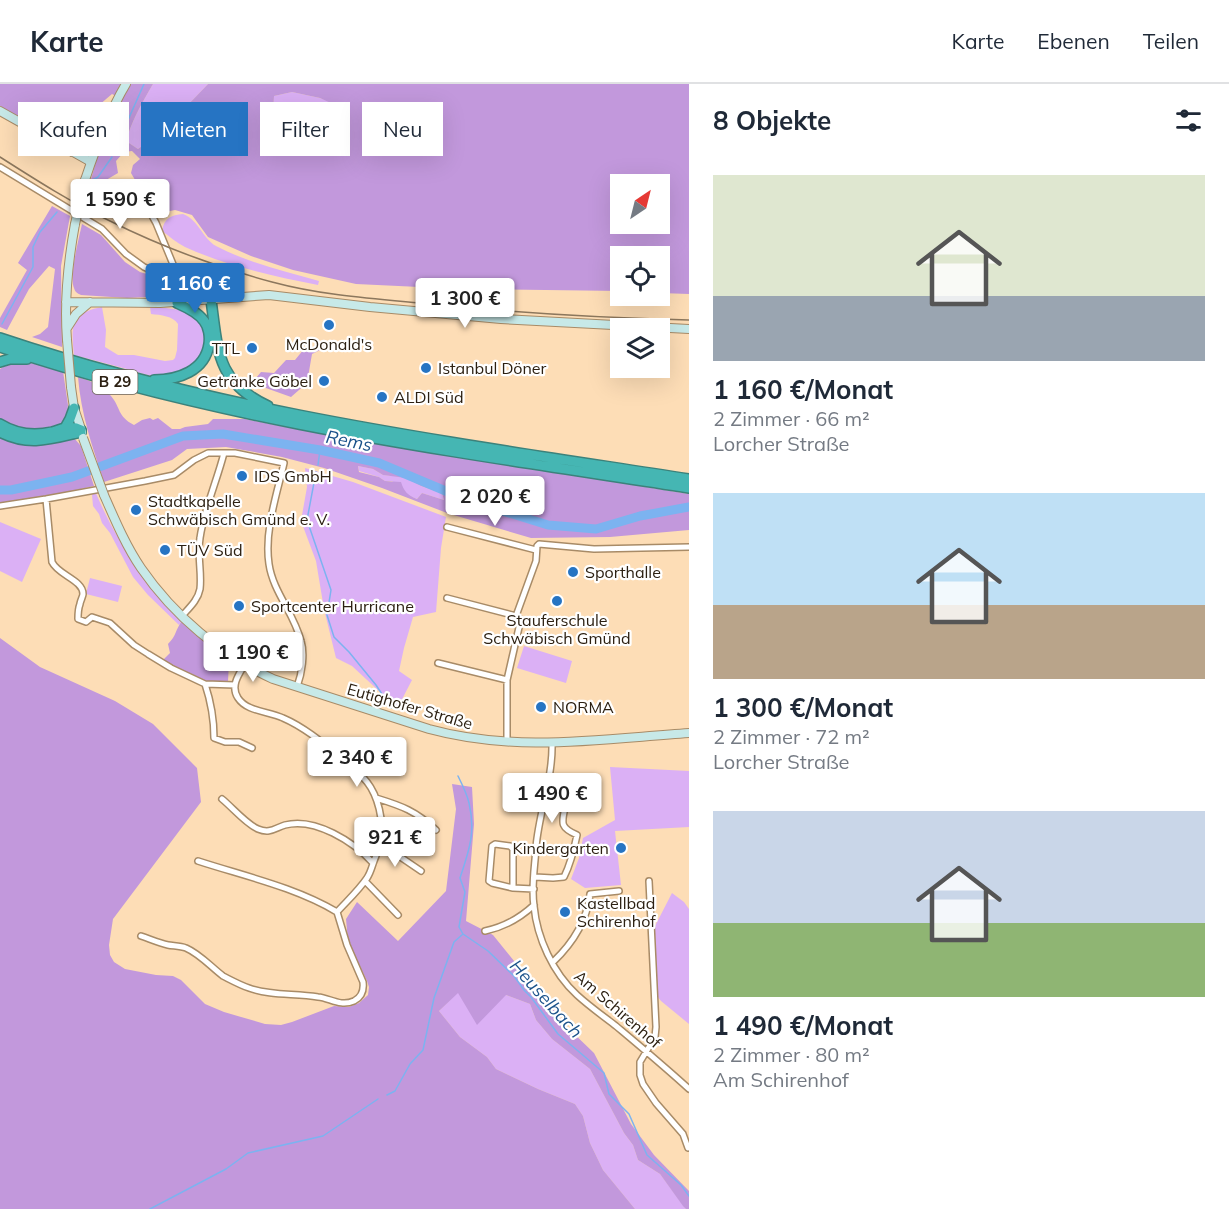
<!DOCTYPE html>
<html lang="de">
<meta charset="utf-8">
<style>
:root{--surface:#fff;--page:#f2f2f3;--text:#1f2937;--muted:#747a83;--line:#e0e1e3;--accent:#2674c3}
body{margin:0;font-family:Mulish,sans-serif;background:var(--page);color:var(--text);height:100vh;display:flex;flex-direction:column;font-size:22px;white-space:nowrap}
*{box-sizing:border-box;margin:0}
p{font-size:20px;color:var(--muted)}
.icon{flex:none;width:33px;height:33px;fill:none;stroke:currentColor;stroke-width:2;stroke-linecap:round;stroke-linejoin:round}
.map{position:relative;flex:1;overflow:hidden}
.side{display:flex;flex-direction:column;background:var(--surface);width:540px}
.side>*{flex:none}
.top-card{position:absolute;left:18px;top:18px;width:570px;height:54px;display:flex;gap:12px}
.needle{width:39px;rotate:35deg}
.tools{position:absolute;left:610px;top:90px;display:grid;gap:12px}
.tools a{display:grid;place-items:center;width:60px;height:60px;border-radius:0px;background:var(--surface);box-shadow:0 6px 24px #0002;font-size:30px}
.price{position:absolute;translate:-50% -51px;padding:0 14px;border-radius:6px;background:#fff;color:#222;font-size:20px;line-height:39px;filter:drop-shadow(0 2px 3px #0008)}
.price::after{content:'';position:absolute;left:50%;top:36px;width:18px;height:14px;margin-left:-9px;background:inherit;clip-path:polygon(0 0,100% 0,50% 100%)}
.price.selected{background:var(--accent);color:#fff}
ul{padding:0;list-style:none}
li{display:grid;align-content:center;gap:12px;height:318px;padding:0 24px}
li span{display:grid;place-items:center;height:186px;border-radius:0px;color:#555}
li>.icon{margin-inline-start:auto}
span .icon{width:108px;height:108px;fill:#fffc;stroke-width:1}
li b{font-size:26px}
h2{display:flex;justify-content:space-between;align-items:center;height:72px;padding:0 24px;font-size:26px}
.tag{padding:0 21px;border-radius:0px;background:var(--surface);box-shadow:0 6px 24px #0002;font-size:21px;line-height:54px}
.tag.selected{background:var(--accent);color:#fff}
header{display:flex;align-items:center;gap:36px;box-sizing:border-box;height:84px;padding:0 30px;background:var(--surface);border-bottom:2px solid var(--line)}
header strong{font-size:28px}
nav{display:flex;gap:33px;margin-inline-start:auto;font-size:21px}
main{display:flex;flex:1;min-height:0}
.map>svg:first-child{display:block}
.green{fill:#dbb0f5}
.forest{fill:#c298dc;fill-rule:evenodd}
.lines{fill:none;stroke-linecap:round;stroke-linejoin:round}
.stream{stroke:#7cb3f0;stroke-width:1.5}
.river{stroke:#7cb3f0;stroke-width:9}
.street-casing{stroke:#a88b67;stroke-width:8}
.secondary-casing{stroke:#a88b67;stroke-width:10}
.highway-casing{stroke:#3c827b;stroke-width:12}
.street{stroke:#fff;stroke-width:5}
.secondary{stroke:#c7e9e8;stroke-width:8}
.highway{stroke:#45b6b3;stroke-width:9}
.rail{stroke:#8c775d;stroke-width:1.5}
.secondary-bridge-casing{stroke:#a88b67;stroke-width:10;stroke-linecap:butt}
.secondary-bridge{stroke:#c7e9e8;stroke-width:8}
.poi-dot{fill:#2674c3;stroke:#fff;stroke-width:2}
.labels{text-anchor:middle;stroke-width:4.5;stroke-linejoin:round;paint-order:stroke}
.shield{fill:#fff;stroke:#6b6359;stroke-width:1.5}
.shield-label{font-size:15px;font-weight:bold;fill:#2c2012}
.poi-label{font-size:16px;fill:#2c2012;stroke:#fff;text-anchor:start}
.street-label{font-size:16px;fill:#2c2012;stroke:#fff}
.water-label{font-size:18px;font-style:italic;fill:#1c538b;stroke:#fff}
</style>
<header>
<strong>Karte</strong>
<nav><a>Karte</a><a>Ebenen</a><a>Teilen</a></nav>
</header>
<main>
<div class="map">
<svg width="689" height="1125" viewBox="0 0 689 1125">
<rect width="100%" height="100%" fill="#fdddb6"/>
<path class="green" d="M153,0H208L184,25L159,37L150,45L145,60L138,65L126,57C132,36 142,19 153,0Z
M292,8L320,14L333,19L322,66L270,64L274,12Z
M183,130C199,136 202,154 216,162C248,179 285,187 319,197L318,201C273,192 227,182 185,163C177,159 169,152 162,147C164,134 171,131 183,130Z
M102,223L106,246L105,263L118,271H134L165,277L173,276L175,274L177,266L178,240C173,232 161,231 151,230L150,223C163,224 180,224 191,230C210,241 209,268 193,281C188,286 175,290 168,292C153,294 137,288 123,284C107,280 90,275 74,271C71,242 70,229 102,223Z
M358,382L373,385L383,391L406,393L421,402L442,409L444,416L422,409L417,415L409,412L392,397H385L379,393L359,387Z
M305,384L353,398L446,433L441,464L436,528L413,533L404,564L399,587L412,596L398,623L381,617L380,608L352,582L336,574L324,525L316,477L301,437L307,403Z
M95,407C116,457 144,498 182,537L179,541L148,511L133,493L110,449L102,439L99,430L93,422L92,411Z
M0,438L41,455L22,498L0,487Z
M90,494L122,502L118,518L86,510Z
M524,562L572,577L566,599L517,584Z
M610,683L689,687V743L615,747L621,801L585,804L571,795L579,774L583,754L615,736Z
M672,809L684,818L689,825V940L661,917L657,912L654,844Z
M458,908L506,911L530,920L536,936L552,955L590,985L624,1049L633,1061L638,1076L660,1090L686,1125H635L603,1086L590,1059L583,1032L575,1020L538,1005L496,985L487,973L460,953L439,927Z"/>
<path class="forest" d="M0,0H153C142,19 132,36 126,57L138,65L145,60L150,45L159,37L184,25L208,0H689V210L660,209V172H621V207L462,205L356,200L293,186L251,172L208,153L192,131L175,126L155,130L131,89L133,81L140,75L132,67L124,68L116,77L118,89L106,96L111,113L104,126L86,118L91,95L100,64L122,15L112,10L72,44L52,48L23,35L0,22ZM292,8L320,14L333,20L322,66L271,64L274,12ZM621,100H660V140H621Z
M52,122L70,132L61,182L62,263L32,253L40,250L48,243L55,185L49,182L29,205L7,246L0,243V234L27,186L18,179Z
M82,140L101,151L125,178L140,188L167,196L171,212L127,214L81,211C77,209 75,208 74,204C69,192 79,154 82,140Z
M321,262L320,266L312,270L307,299L291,313L252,299L261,288L274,289L286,276H295L304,265Z
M23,277L63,287L68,321L67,331L63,339L57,344L28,347L0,337V285L3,283Z
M78,293C90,297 102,301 111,312C121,324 117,332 134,341L142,336L150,334L153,336L158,334L172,345H180L185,343L208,340L213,335H245L317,349L689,410V446L610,453L531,454L447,429L382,404L324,384L282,373L226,363L187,365L172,376L104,398C92,362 81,330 78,293ZM358,382L373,385L383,391L406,394L421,402L442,409L444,416L422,409L417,415C407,411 404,407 401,398L385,397L379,393L359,388Z
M0,350L74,354L81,362L94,402L40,414L0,419Z
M182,537L196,551L225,572L229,579L228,597L214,600L204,598L162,577L170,569L168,560C177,551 175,546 182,537Z
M0,554L40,583L115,617L153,640L197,684L201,718L113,835L109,861L110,871L114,878L125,885L156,891L173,892L181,896L205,920L224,928L265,940L281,941L292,938L334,922L349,923L359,919L368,911L369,903L367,897L348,857L346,835L357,818L398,857L446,807L456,725L452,700L472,703L474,740L466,837L493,851L569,945L594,969L631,1040L654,1071L689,1107V1125H686L683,1122L660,1090L638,1076L633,1061L624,1049L590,985L552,955L536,936L530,920L506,911L477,941L458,909L439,927L460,953L487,973L496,985L538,1005L575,1020L583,1032L590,1059L603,1086L635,1125H0Z"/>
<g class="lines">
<path class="stream" d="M120,54L144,0
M89,98L98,93L112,73
M74,108L80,104
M2,240L33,183V163L40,148L57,128
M318,381L320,366
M316,388L307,436L331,506L327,531L334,553L349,568L376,601L391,624
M463,850L488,867L514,892L524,906L531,913L558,950L604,989L609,1010L629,1030L647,1071L681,1101L689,1112
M387,1011L395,1007L410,980L423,966L434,914L454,858L463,850L459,843L465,808L460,794C469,767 476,748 469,719C467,710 462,700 458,692
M150,1125L226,1085L248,1069L323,1052L378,1015"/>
<path class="river" d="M0,406H11L72,393L183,352L223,350L320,366L379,379L467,416L548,441L596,445L640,432L689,423"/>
<defs>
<path id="street" d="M0,83L102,145L126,170L144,183L153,187L163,189L196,190L201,192L207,201L211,216
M138,106L156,139L177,190
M46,415L52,478C58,491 83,496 83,510C83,512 80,518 80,520C78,525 78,530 78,535L86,538L92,533L110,539L134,561L148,570L171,584L205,600L235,601
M0,422L46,415L145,397L174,391L194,376L208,369H235L284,379C277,410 264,447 269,480C273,508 294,529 301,557C305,570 302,589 297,603
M447,443L536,466
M447,514L516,532L536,477L537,462L539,460L594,465L689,463
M182,532C189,524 198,516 200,505C202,488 197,471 200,454C204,425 217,397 224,369
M438,579L507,596
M205,600C211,618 214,635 214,654L225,658H239L252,664
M507,658V596L520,539V535L516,532
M552,659C553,694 539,728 536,763C535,782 531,803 534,822C537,854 553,889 577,911C589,922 603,932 616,942C641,963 665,983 689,1005
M376,714C402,722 416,727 436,746
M222,715C233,724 246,740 258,745C270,750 275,744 285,741C315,733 354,758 373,779
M379,763L396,770L421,787
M198,777C244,792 295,803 337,828
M535,793L553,794L564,793C571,779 574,766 577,751C561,744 561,740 565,724
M365,797L398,831
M649,797L656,943L655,953L640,978V991L643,1000L656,1019L683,1050L688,1064
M513,804V765L510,762L495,760L492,762L489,797L492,799L513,804L534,805
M485,847C504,843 519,835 534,821
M141,852C150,855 159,859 168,861C173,862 180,862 186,864C200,870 211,883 223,892C231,896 240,901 249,904C271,912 295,909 318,913C330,914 340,923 354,917C362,913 364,906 363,898L347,861L337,828C347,817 359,806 367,794C371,788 372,782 374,777C377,769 380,762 381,755C384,737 378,712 367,698C359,688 349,681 340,673C323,659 304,643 283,634C269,627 247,628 238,614C230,602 239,590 245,580
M553,878C573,859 587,837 590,810L619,807"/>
<path id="secondary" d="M0,27L91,78
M72,68L87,61L98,51
M85,96C96,63 108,30 126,0
M66,218L160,219L269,211L370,223L501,235L689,245
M67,244L76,230L90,218
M67,256C64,217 68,178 75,140
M71,303L74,324L82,348
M104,411C115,436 126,462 141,484C174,532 221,571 273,595L429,645C517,669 601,655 689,649"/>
<path id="highway" d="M211,216C218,266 216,298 268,322
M0,254C223,329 457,359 689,395
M0,263C223,338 457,368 689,404
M0,278L10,275H27
M154,296C178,296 205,287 209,260C210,253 209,243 204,237C198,228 186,223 177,219
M0,340C16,350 34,352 52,348C63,345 70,340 81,346
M65,344L70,335L74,324
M0,348C29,363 51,355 81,348"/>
</defs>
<use href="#street" class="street-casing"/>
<use href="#secondary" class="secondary-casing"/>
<use href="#highway" class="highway-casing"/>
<use href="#street" class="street"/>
<use href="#secondary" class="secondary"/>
<use href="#highway" class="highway"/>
<path class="rail" d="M0,73C36,96 72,119 110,137C162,163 217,183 272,198C324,212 377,215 430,220C516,229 602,234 689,236"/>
<defs>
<path id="secondary-bridge" d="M75,140L85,96
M67,256L71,303
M83,354L104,411"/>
</defs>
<use href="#secondary-bridge" class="secondary-bridge-casing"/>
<use href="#secondary-bridge" class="secondary-bridge"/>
</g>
<g class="poi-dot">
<circle cx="329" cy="241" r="6"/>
<circle cx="252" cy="264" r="6"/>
<circle cx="426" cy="284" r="6"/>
<circle cx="324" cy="297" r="6"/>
<circle cx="382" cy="313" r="6"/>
<circle cx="242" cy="392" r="6"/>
<circle cx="136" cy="426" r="6"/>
<circle cx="165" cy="466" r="6"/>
<circle cx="573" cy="488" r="6"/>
<circle cx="557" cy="517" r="6"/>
<circle cx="239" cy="522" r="6"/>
<circle cx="541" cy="623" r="6"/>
<circle cx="621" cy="764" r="6"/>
<circle cx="565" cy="828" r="6"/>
</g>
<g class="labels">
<rect class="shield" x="92.5" y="286" width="45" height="24" rx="4.5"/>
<g class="shield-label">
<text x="115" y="303">B 29</text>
</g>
<g class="poi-label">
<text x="329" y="266" text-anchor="middle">McDonald's</text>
<text x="240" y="270" text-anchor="end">TTL</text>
<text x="438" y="290">Istanbul Döner</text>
<text x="312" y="303" text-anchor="end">Getränke Göbel</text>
<text x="394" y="319">ALDI Süd</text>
<text x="254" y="398">IDS GmbH</text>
<text x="148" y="423">Stadtkapelle<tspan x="148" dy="18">Schwäbisch Gmünd e. V.</tspan></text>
<text x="177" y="472">TÜV Süd</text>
<text x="585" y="494">Sporthalle</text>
<text x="251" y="528">Sportcenter Hurricane</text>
<text x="557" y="542" text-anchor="middle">Stauferschule<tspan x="557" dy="18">Schwäbisch Gmünd</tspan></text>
<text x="553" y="629">NORMA</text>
<text x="609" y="770" text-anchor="end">Kindergarten</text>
<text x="577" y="825">Kastellbad<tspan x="577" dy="18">Schirenhof</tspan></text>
</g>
<g class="street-label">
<text transform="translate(410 622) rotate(16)" y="6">Eutighofer Straße</text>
<text transform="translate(618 925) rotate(41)" y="6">Am Schirenhof</text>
</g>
<g class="water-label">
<text transform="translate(349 357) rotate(11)" y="6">Rems</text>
<text transform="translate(546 915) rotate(48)" y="6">Heuselbach</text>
</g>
</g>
</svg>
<div class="tools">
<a><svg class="needle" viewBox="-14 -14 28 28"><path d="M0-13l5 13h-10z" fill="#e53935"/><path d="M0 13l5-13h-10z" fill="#747a83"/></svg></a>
<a><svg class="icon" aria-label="locate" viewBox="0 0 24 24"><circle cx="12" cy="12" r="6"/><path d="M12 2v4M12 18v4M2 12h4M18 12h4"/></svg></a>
<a><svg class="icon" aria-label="layers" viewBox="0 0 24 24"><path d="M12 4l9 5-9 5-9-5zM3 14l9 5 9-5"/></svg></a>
</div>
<b class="price" style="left:120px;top:146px">1 590 €</b>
<b class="price selected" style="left:195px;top:230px">1 160 €</b>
<b class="price" style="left:465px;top:245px">1 300 €</b>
<b class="price" style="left:495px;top:443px">2 020 €</b>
<b class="price" style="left:253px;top:599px">1 190 €</b>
<b class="price" style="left:357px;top:704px">2 340 €</b>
<b class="price" style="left:552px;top:740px">1 490 €</b>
<b class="price" style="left:395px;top:784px">921 €</b>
<div class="top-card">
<a class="tag">Kaufen</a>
<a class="tag selected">Mieten</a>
<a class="tag">Filter</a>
<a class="tag">Neu</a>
</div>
</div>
<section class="side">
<h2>8 Objekte<svg class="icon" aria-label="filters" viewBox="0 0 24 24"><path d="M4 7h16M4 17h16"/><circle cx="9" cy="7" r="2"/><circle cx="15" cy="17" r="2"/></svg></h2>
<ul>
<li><span style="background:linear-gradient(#dfe7d0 65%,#9aa5b1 0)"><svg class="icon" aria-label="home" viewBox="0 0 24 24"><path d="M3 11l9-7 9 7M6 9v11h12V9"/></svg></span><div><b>1 160 €/Monat</b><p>2 Zimmer · 66 m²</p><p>Lorcher Straße</p></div></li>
<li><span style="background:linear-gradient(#bfe0f5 60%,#b9a48a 0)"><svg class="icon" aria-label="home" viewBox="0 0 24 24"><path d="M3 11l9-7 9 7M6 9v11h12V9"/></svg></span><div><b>1 300 €/Monat</b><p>2 Zimmer · 72 m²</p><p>Lorcher Straße</p></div></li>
<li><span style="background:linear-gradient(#c9d6e8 60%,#8fb573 0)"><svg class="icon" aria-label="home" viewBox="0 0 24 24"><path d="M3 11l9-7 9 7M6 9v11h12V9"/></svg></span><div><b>1 490 €/Monat</b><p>2 Zimmer · 80 m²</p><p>Am Schirenhof</p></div></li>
</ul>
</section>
</main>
